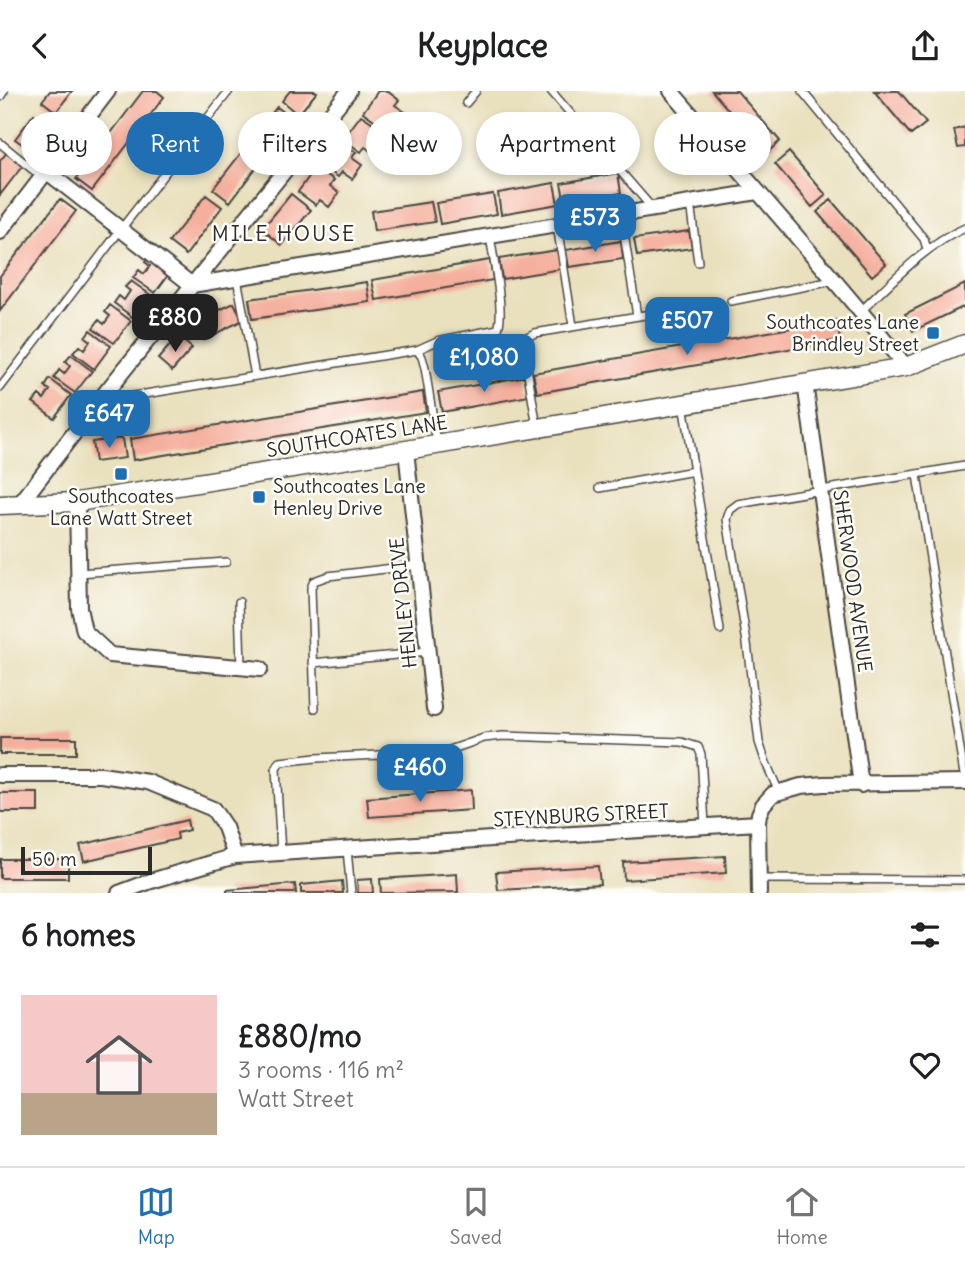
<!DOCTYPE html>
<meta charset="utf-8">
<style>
:root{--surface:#fff;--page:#f6f6f6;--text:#202124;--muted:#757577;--line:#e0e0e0;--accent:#1f6fb2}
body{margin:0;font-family:Delius,sans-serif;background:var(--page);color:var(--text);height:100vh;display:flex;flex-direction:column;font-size:26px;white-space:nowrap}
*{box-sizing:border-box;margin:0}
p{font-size:23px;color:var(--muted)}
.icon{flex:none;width:38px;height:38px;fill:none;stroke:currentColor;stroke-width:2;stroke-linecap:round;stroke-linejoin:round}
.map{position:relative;height:802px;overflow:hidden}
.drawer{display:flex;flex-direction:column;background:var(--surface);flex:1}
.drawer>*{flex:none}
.banner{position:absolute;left:21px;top:21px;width:924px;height:63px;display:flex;gap:14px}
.scale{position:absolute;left:21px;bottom:18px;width:131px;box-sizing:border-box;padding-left:7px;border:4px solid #2b2b2b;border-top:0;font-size:19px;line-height:24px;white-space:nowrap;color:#2b2b2b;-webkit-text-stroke:5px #fdfcf7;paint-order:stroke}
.price{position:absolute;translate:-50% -60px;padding:0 16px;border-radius:14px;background:var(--accent);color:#fff;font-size:23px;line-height:46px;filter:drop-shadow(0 2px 4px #0008)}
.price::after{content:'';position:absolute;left:50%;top:42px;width:21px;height:16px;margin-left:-10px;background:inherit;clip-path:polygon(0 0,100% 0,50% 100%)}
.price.on{background:#222;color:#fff}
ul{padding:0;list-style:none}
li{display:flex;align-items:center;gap:21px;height:175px;padding:0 21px}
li+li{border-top:2px solid var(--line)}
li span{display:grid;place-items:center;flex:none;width:196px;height:140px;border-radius:0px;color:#555}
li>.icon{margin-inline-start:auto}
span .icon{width:84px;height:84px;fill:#fffc;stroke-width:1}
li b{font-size:30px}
h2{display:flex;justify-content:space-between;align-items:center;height:84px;padding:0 21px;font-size:30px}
.tag{padding:0 24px;border-radius:32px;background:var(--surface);box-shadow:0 4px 10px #0003;font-size:24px;line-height:63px}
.tag.on{background:var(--accent);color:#fff}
header{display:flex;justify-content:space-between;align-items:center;height:91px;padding:0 21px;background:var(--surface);font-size:32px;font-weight:700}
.dock{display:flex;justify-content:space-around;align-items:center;height:98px;border-top:2px solid var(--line);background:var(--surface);font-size:19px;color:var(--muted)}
.dock a{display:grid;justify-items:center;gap:4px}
.dock .on{color:var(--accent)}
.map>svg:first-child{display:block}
.building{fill:#f5af9d}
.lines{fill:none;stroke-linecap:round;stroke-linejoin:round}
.service-casing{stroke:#484641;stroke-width:10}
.minor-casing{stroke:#484641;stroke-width:18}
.tertiary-casing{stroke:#484641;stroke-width:21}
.service{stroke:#fff;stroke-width:7}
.minor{stroke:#fff;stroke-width:14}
.tertiary{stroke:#fff;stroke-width:18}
.poi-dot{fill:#1f6fb2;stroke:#fdfcf7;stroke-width:2.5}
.labels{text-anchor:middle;stroke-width:5;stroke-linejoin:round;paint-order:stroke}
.poi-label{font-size:19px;fill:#2b2b2b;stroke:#fdfcf7;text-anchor:end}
.street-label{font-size:19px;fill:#2b2b2b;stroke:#fdfcf7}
.neighbourhood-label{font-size:21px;letter-spacing:2px;fill:#2b2b2b;stroke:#fdfcf7}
</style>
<header><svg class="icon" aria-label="back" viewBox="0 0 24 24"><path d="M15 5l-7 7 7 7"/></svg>Keyplace<svg class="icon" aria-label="share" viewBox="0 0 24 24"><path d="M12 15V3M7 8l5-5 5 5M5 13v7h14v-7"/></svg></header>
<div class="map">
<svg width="965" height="802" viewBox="0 0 965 802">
<rect width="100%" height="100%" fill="#fdfcf7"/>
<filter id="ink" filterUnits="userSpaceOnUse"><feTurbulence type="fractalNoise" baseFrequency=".0143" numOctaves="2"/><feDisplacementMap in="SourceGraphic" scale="14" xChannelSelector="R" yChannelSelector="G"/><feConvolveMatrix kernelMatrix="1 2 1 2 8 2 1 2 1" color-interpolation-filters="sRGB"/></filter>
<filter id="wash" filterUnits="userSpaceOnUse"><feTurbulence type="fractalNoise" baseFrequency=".00686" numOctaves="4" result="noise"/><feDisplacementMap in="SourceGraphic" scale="28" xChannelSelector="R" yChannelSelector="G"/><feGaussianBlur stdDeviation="1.57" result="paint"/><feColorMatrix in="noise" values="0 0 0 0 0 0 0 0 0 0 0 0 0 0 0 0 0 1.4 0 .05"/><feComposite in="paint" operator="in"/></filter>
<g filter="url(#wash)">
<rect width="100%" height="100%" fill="#e9e0bd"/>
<g id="blocks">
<path class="building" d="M50,0H72L56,21L42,10Z
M143,0H157L164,6L92,100L76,88Z
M290,0H315L317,1L298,24L282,10Z
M378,0H387L399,9L395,14L405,21L395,35L385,28L381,34L363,21Z
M712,0H737L780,50L766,63Z
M874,0H899L926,32L911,44Z
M277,16L293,28L230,111L213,98Z
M34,23L48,34L29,58L15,48Z
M361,24L379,36L375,42L385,49L375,63L365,56L361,61L343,48Z
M965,36V56L958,57L954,39Z
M338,49L356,61L352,67L362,74L352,88L342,81L338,86L320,73Z
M8,60L24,73L0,104V70Z
M789,61L826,104L812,116L775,73Z
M316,76L334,89L330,95L339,102L329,116L320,109L316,114L298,101Z
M618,82L621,102L565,112L561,92Z
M554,92L558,113L501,123L498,102Z
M291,103L311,119L282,154L262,138Z
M493,103L497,123L440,133L436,112Z
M206,104L222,116L186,164L169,151Z
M60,108L76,120L0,220V185Z
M831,109L886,173L872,185L817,121Z
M431,111L435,131L374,140L371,120Z
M689,140L692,157L637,165L634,148Z
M621,150L623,168L569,176L566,159Z
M558,159L561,178L502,188L499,168Z
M150,164L171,180L155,202L133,187L139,179L144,183L150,175L145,171Z
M490,169L493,189L376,209L372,189Z
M131,190L152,205L135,228L114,212L119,205L124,209L130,200L125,196Z
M367,191L370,211L252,228L249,208Z
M965,193V215L913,240L905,223Z
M234,212L243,229L203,249L194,231Z
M110,214L131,230L114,252L93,237L99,229L104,233L110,225L105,221Z
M837,229L840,249L537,302L533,282Z
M90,239L111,255L94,278L73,262L79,255L84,259L90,250L85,246Z
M178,245L192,257L172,280L158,268Z
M71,264L92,280L75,302L54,287L59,279L64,283L70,275L65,271Z
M526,285L529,305L442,321L438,301Z
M50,288L71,304L54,327L33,311L39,304L44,308L50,299L45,296Z
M423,301L426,321L133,369L130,348Z
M122,347L125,367L95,371L92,351Z
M0,647H76V663H0Z
M471,699L472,719L369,726L367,707Z
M0,702H38V721H0Z
M187,729L189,739L177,742L178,748L84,770L80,754Z
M725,765L726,782L624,789L623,771Z
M0,768H68V787H0Z
M598,775L600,793L498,799L496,781Z
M457,783L458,801L381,802L380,788Z
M372,788L373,802H358L357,789Z
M342,790L343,802H301V794Z
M295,793L296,802H227V799Z"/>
</g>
</g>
<g filter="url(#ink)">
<use href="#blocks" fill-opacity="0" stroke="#484641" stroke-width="2"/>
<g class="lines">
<defs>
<path id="service" d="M551,0L653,118
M802,0L924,148L927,158
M0,6L4,0
M466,12L476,0
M0,52L42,86
M498,53L583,38
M690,112L698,171
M621,124L637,225
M557,134L573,235
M237,187L255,285
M731,210L833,190
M861,220C894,189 924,155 965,137
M417,259L437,250L498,238C505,221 493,166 490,145
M0,297L121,138L229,0
M102,310L417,259L422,266L425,277L437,352
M683,313L720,539
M537,336L523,253L525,247L535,242L669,220
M917,384L965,690
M600,397L694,380
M79,482L226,471
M239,511L241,576
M313,572L428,561
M315,617L311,497L314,490L328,485L418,474
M779,701L766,672L759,651L747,552L727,428L730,419L738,413L965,375
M347,758L351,802
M281,762L276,678L280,671L316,667L444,661L484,647L503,645L682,651L698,656L701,663L705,735
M759,788L965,789"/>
<path id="minor" d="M671,0C749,92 831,182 906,276
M46,80L192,194L757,101
M0,141L108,0
M805,292L861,694
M406,359L434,618
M77,411L79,517L84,540L110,564L260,578
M19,414L98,311L349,0
M0,684H101L148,691L213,718L225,736L235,765
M119,802L151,790L235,765L507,747L758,732
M759,802L758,732L759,723L763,714L773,703L801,695L824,693L965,691"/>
<path id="tertiary" d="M0,414L77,411L406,359L906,276L965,253"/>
</defs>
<use href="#service" class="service-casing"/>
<use href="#minor" class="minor-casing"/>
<use href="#tertiary" class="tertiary-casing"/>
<use href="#service" class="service"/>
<use href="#minor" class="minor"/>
<use href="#tertiary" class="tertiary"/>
</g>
</g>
<g class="poi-dot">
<rect x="926" y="235" width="14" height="14" rx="3.5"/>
<rect x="114" y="376" width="14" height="14" rx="3.5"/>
<rect x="252" y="399" width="14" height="14" rx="3.5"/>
</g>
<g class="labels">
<g class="poi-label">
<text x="919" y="238">Southcoates Lane<tspan x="919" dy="22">Brindley Street</tspan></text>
<text x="273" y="402" text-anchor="start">Southcoates Lane<tspan x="273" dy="22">Henley Drive</tspan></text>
<text x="121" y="412" text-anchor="middle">Southcoates<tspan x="121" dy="22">Lane Watt Street</tspan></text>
</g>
<g class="street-label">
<text transform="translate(357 345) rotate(-9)" y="7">SOUTHCOATES LANE</text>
<text transform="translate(853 490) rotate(82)" y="7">SHERWOOD AVENUE</text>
<text transform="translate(403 512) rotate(-96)" y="7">HENLEY DRIVE</text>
<text transform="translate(581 724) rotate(-3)" y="7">STEYNBURG STREET</text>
</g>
<g class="neighbourhood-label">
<text x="284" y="150">MILE HOUSE</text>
</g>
</g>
</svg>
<div class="scale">50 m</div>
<b class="price" style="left:595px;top:163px">£573</b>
<b class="price on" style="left:175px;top:263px">£880</b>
<b class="price" style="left:687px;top:266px">£507</b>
<b class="price" style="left:484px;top:303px">£1,080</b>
<b class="price" style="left:109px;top:359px">£647</b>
<b class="price" style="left:420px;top:713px">£460</b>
<div class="banner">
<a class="tag">Buy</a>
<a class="tag on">Rent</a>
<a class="tag">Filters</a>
<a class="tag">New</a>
<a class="tag">Apartment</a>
<a class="tag">House</a>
</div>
</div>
<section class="drawer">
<h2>6 homes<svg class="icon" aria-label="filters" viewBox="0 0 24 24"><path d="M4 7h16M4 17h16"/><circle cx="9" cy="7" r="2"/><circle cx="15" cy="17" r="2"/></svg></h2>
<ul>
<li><span style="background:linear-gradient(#f6c9c9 70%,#b9a48a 0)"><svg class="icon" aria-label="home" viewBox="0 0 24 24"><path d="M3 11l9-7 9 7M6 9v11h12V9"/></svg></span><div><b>£880/mo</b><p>3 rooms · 116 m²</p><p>Watt Street</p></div><svg class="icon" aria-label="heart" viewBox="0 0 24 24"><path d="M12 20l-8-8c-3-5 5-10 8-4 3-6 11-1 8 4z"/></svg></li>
</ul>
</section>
<nav class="dock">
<a class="on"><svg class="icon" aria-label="map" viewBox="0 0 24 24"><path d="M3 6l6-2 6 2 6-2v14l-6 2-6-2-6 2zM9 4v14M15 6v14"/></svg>Map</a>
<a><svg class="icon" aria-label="saved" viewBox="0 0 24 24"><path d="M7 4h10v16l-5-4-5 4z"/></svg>Saved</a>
<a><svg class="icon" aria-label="home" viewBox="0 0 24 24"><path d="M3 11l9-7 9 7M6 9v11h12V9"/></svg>Home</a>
</nav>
